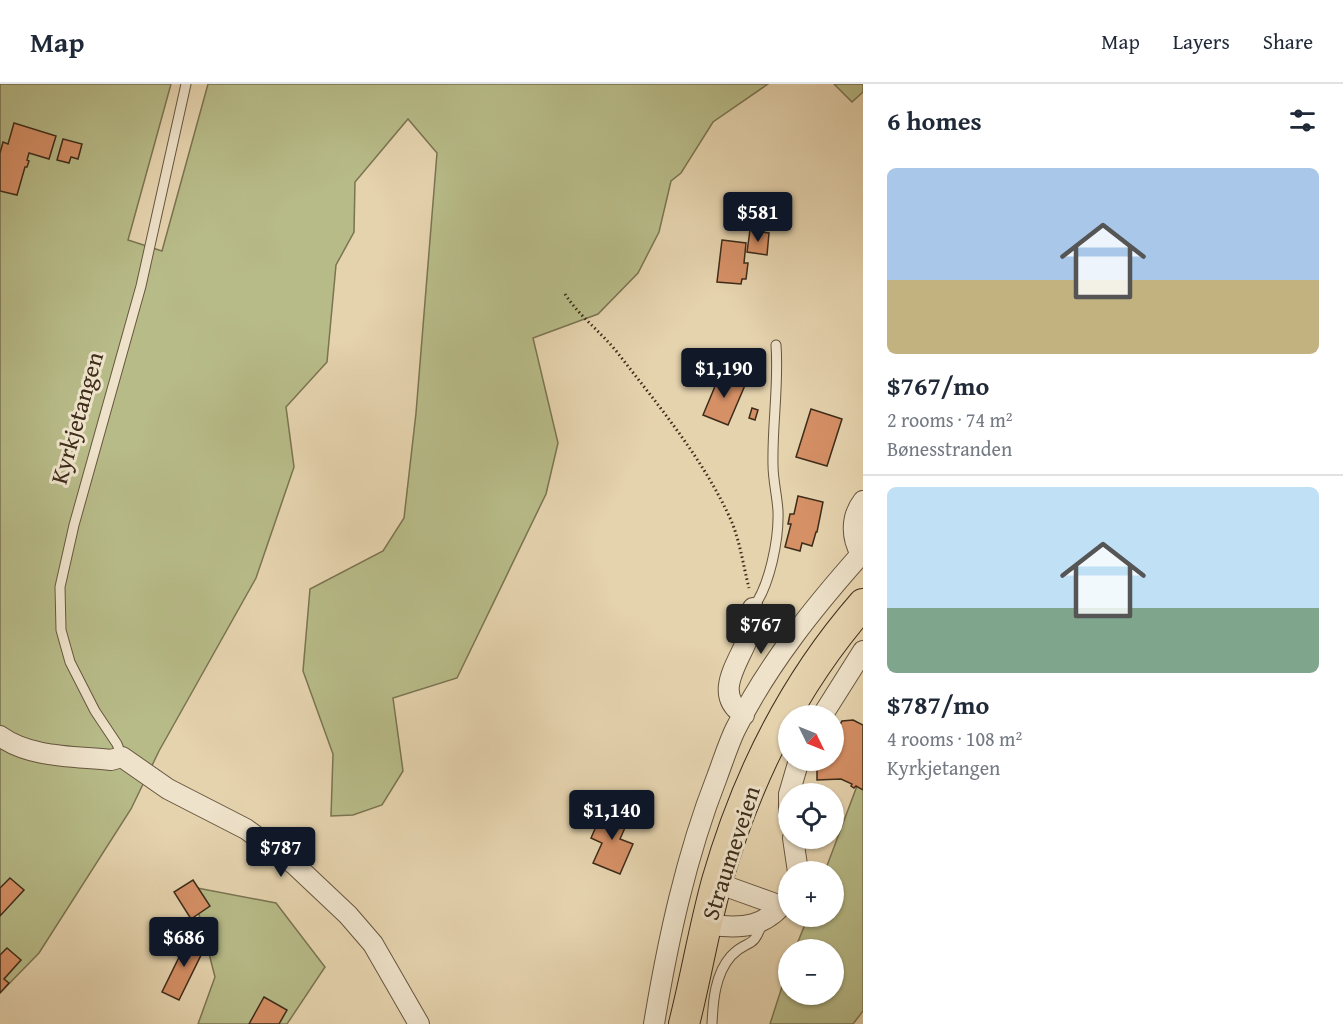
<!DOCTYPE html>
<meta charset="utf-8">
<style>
:root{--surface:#fff;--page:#f2f2f3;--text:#1f2937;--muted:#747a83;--line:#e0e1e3;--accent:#111827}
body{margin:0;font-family:"Gentium Book Plus",serif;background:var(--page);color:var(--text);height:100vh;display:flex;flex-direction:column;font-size:22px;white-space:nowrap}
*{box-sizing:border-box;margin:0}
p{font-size:20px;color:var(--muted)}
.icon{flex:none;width:33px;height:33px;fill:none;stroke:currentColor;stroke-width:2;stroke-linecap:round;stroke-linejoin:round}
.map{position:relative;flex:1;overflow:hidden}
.side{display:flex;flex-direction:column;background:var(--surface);width:480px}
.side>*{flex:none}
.needle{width:39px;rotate:133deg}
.controls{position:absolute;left:778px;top:621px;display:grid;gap:12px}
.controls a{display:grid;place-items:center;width:66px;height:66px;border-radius:50%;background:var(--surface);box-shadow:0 2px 4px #0004;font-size:30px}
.price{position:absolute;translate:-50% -51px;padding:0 14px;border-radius:6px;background:var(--accent);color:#fff;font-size:20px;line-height:39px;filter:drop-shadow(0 2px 3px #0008)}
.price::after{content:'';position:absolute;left:50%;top:36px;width:18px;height:14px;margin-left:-9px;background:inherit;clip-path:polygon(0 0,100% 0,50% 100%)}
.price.on{background:#222;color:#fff}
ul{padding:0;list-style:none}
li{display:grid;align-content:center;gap:12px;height:318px;padding:0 24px}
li+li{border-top:2px solid var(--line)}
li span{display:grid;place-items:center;height:186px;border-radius:9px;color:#555}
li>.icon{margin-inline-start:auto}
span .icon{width:108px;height:108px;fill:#fffc;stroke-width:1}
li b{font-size:26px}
h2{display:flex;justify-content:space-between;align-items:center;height:72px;padding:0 24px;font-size:26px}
header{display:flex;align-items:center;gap:36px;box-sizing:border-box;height:84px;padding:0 30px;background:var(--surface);border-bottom:2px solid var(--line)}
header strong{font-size:28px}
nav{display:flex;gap:33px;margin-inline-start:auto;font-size:21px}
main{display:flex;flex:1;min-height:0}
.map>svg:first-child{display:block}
.green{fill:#b7bb88;stroke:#7a7451;stroke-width:1.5}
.building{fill:#d69066;stroke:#3d2c1a;stroke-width:1.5}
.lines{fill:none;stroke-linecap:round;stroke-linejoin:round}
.lane-casing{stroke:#67563f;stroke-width:11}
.street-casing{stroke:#67563f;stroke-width:22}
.primary-casing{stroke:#3d2c1a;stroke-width:32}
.path{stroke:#3d2c1a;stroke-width:3;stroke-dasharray:1.5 3;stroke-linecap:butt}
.lane{stroke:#eee2ca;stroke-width:9}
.street{stroke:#eee2ca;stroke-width:20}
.primary{stroke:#e5d3ae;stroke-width:30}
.labels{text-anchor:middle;stroke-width:6;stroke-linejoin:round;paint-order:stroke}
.street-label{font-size:24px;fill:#3d2c1a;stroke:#eee2ca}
</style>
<header>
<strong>Map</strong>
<nav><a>Map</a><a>Layers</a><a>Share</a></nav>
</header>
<main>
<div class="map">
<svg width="863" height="940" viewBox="0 0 863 940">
<rect width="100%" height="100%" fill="#e5d3ae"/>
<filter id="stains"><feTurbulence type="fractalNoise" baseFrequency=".00333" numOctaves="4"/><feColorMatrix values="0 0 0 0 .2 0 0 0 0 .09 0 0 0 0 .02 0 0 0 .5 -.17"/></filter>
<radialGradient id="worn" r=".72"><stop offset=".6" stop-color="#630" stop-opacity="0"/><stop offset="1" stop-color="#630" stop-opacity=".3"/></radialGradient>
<path class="green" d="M0,0H171L128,156L162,167L208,0H768L713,38L681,89L671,97L659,148L638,189L598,230L533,254L558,359L546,410L457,594L393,614L403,687L382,721L353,731L331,732L333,670L303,587L310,505L383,467L404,434L416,329L437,69L408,35L355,98L354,148L336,181L327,278L286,323L294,383L256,494L159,667L131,725L39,869L0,909Z
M834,0H863V8L852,18Z
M863,686V927L853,940H770L789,881V910H834V866L795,865L808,833L834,832V788L825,787Z
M192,803L276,819L325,883L287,940H198L215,893Z"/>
<path class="building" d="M14,39L56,52L49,75L29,69L27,76L29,77L27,83H25L17,111L0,107V69L3,58L8,60Z
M63,55L82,60L78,75L71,73L69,79L57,76Z
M750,146L769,149L767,171L747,168Z
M722,156L746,159L744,179H748L746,195H742L741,200L717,198Z
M721,288L746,299L728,341L703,331Z
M752,324L758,326L755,336L749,334Z
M811,325L842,335L827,382L796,373Z
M798,412L823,418L817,448H816L812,462L802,459L800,467L785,463L791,440H788L790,430H794Z
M853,636L863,641V706L856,702L854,704L851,702L852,700L841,695L817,696V686L821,676H834V652L842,637Z
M618,722L632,728L620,755L633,760L620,790L593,779L602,759L591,754L602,729L613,734Z
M10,794L24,806L0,832V804Z
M193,796L210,822L191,835L174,808Z
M189,853L206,861L179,916L162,908Z
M7,864L21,876L4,895L9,899L0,909V871Z
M264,913L287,926L279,940H249Z"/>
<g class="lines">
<defs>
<path id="lane" d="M753,524C770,501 779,455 778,427C777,411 773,396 773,381C772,341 779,301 776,261
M122,673L117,660L95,627L70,578L61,546L60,503L74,441L141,202L186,0
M712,940C713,917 715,890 731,872C748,854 753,867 762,839"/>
<path id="street" d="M861,470C851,453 851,433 863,417
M744,631C713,611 737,581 747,556C751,545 753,535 753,524
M822,632L863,567
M0,652C30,674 75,672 111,676L122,673L168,705L246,745L295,781L348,831L373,860L419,940
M789,710L799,676
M789,711V733
M793,754L798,788
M717,799L781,822
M708,841C744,844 765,845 789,813
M654,940C668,856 686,772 717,693C723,677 728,661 735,646C768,580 814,523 863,468"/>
<path id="primary" d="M684,940C696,893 704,844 717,797C746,696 794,599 863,520"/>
</defs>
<use href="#lane" class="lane-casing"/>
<use href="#street" class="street-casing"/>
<use href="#primary" class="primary-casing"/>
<path class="path" d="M565,210C579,232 600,247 617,268C657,320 702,373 730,434C740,456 743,481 749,504"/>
<use href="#lane" class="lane"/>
<use href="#street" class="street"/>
<use href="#primary" class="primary"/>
</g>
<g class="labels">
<g class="street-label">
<text transform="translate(77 334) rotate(-74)" y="8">Kyrkjetangen</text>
<text transform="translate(731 769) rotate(-72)" y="8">Straumeveien</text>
</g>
</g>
<rect width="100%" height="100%" filter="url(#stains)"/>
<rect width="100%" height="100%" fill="url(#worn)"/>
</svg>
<div class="controls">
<a><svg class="needle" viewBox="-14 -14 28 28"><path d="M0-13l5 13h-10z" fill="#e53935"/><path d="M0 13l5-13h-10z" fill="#747a83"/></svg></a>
<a><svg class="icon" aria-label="locate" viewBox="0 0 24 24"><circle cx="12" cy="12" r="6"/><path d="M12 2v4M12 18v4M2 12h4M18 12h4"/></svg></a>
<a>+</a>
<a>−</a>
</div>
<b class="price" style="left:758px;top:159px">$581</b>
<b class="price" style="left:724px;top:315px">$1,190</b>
<b class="price on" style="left:761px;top:571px">$767</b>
<b class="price" style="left:612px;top:757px">$1,140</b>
<b class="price" style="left:281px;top:794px">$787</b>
<b class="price" style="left:184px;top:884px">$686</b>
</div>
<section class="side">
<h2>6 homes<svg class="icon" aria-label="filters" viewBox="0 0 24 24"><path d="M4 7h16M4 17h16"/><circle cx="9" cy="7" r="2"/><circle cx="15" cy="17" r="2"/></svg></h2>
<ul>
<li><span style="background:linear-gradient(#a9c7e8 60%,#c2b280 0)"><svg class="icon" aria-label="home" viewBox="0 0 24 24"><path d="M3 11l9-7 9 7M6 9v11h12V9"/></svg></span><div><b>$767/mo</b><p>2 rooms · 74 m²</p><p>Bønesstranden</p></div></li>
<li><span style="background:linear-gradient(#bfe0f5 65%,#7fa58c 0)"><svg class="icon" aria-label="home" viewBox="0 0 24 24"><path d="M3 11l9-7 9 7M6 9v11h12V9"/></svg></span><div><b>$787/mo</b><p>4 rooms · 108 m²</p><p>Kyrkjetangen</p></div></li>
</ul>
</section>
</main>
